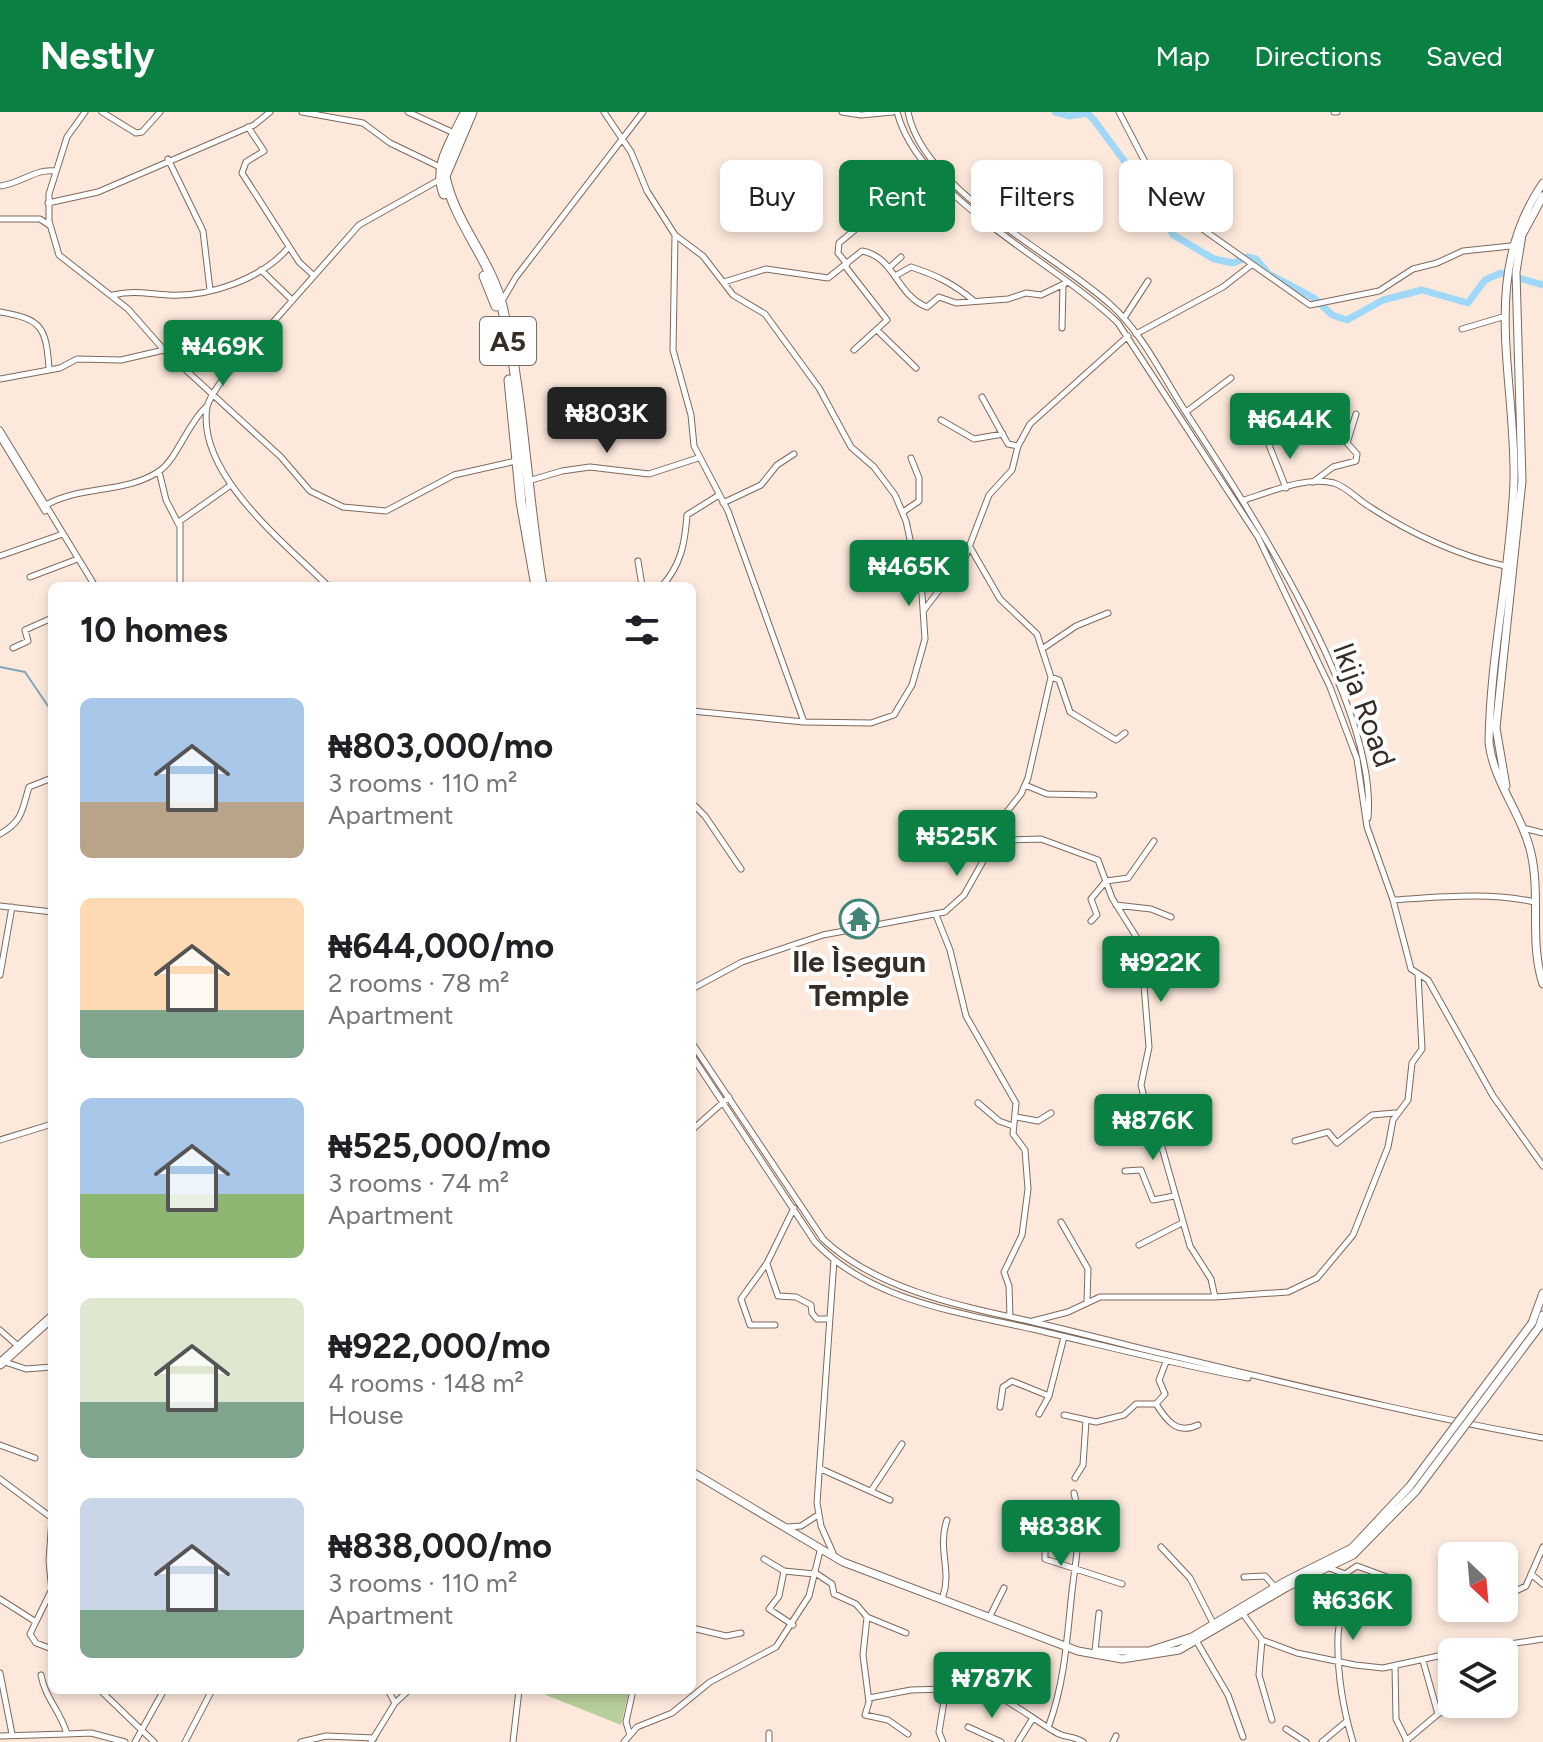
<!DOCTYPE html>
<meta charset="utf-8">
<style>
:root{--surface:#fff;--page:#f2f2f2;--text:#202124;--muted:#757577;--accent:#0b8043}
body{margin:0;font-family:Figtree,sans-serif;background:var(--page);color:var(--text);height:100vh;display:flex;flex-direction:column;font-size:30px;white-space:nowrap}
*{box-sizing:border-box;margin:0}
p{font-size:26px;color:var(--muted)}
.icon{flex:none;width:44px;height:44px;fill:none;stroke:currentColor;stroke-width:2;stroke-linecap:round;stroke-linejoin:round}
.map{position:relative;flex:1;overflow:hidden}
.side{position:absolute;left:48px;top:470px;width:648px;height:1112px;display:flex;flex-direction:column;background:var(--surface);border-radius:12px;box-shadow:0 4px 12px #0003}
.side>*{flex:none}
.top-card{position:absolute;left:720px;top:48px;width:702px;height:72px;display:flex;gap:16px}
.needle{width:52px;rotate:154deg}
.controls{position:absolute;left:1438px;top:1430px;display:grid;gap:16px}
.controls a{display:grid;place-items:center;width:80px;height:80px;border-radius:12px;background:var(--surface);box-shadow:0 4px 12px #0003;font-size:40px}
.price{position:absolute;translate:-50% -68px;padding:0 18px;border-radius:8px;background:var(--accent);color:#fff;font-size:26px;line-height:52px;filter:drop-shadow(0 2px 4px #0008)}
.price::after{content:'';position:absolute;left:50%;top:48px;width:24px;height:18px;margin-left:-12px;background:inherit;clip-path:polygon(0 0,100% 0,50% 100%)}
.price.current{background:#222;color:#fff}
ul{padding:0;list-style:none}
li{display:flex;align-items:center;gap:24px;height:200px;padding:0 32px}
li span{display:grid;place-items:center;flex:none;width:224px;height:160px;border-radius:12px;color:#555}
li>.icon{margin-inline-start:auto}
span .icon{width:96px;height:96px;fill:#fffc;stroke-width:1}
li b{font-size:34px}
h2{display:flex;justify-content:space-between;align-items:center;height:96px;padding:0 32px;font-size:34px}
.pill{padding:0 28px;border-radius:12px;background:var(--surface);box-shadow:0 4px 12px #0003;font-size:28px;line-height:72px}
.pill.current{background:var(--accent);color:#fff}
header{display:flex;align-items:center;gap:48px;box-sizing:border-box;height:112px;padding:0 40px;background:var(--accent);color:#fff}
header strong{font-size:38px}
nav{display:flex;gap:44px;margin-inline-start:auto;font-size:28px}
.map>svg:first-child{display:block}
.green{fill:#b7cf9a}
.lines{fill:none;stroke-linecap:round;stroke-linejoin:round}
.stream{stroke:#80a5b9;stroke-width:2}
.river{stroke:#a0d8f8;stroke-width:7}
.minor-casing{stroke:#7e695b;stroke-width:7}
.major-casing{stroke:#7e695b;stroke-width:9}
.highway-casing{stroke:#7e695b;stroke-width:11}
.minor{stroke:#fff;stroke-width:5}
.major{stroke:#fff;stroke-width:7}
.highway{stroke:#fff;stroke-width:9}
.major-bridge-casing{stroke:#7e695b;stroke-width:9;stroke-linecap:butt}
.major-bridge{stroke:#fff;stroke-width:7}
.labels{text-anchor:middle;stroke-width:8;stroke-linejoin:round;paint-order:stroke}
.shield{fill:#fff;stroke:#726c67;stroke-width:2}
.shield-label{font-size:28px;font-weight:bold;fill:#362d26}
.street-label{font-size:30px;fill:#362d26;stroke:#fff}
.poi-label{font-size:30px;font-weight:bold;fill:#362d26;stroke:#fff}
</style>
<header>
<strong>Nestly</strong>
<nav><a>Map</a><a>Directions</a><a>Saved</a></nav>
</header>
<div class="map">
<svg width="1543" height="1630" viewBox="0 0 1543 1630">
<rect width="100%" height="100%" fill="#fde9dc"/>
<path class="green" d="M547,1578H629L621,1613L546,1583Z"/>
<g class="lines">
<path class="stream" d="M0,555L25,560L52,600"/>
<path class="river" d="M1055,0L1069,4L1087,1L1094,8L1162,100L1173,123L1214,147L1233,151L1247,145L1256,147L1269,162L1314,186L1332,203L1347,208L1383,188L1422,178L1468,191L1485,168L1501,161L1543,173"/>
<defs>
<path id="minor" d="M85,0L67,25L49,82V109L59,143L128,197L164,238L281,345L310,379L343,395L386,399L454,363L516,349
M102,0L136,21L142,20L160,0
M302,0L363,11L390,31L440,55
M408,0L454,21
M604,0L631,40L647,79L675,123L703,144L733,183L765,202L819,276L851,335L874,355L895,383L906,409L922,482L925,527L912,573L894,603L871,611L804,610L692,599
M842,0L861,3L893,0
M897,0C919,86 1056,150 1118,211L1258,425L1330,575L1357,647L1367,715L1393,788L1411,857L1428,868L1493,984L1543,1054
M908,0C923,78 1054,141 1111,193C1143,222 1163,265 1187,302C1249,397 1378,593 1368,706
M1119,0L1167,92L1310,193L1379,179L1413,157L1437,151L1463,139L1511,134
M1334,0H1337
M248,15L264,39L246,50L242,61L299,150L312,162
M168,47L203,119L210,178
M0,74C20,72 36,56 55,59
M48,91L98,80L254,13L270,0
M0,107H40L49,113
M675,124L673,238L691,303L694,334L728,399L804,610
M847,152L838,141L839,131L863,111L881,103
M845,154L887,208L854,238
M890,155L901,145
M261,158L291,187
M895,164L911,155C936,163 954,172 974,189
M724,170L766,157L828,166L862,139C895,145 896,183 927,195L939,185L956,191L1008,187L1026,181L1041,183L1068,170
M113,183C133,178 149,182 169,183C210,185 262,167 289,135
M502,189L516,165L643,0
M0,200C41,207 46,214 49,256
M1124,206L1148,169
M1062,216L1063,173
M1462,217L1506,204
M878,219L916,256
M1136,222L1223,175L1250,154
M166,240C177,236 180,239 191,240C212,241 233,226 254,231
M0,267L60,256L77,247L121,248L164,238
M982,285L1008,332L1018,334
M1186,300L1231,266
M941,308L974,327L1003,322
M0,318L95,474
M0,325L45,399
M1269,333L1286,376
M159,359L166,388L179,413
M528,369L562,359L590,355L649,362L698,346
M1313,370L1333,355L1356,349L1357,342L1347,331L1356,302
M1244,388C1270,380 1306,364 1334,371C1347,375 1358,388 1370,395C1410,421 1459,444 1505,454
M723,391L761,373L777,353L794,342
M46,393C82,373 123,382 158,360C177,348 187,312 206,295
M903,400L919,389V366L911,346
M0,444L60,423
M638,449L642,474
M30,465L75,448
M180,474V409L231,373
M328,474C286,432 196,362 207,295C209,286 217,276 222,268L359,113L439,68
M662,474C681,453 685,431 687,403L719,383
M924,498L966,443L989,383L1012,358L1018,334L1030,312L1128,224
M13,536L28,529L25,518L52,506
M1042,537L1076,514L1108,501
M1051,565L1059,568L1070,600L1116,628L1125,621
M1025,673L1047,682L1094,683
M692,691L705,704L741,757
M1527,717L1543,721
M0,722C23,709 22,698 29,675L52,666
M987,740L1008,728L1041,727L1098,748L1112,786L1137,826L1143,861L1149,935L1141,973L1144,985L1159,1025L1190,1134L1211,1167L1215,1185
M1393,788C1441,785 1489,780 1535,790
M1116,793L1151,797L1171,805
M0,794L52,800
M936,803L950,838L966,904L1016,991L1013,1022L1025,1038L1028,1077L1022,1123L1004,1160L1009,1174L1010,1205
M1091,809L1097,803L1091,787L1106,769L1128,766L1154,729
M0,863L12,795
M692,877L742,850L823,823L945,800L964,783L986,744L998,711L1021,682L1028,666L1051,565L1037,522L1000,487L970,435
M692,931L823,1127C876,1177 960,1194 1029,1209C1068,1218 1107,1228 1147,1238C1279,1269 1409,1302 1543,1326
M692,944L815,1130C873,1192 967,1201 1045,1220C1113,1236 1180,1253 1248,1266
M978,991L999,1009L1013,1014
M1016,1005L1038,1009L1051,1001
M692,1018L729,985
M0,1028L52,1012
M1295,1029L1328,1020L1337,1031L1372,1003L1395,1001
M1125,1059L1141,1058L1153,1088L1174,1084
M1061,1110L1088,1157L1087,1189
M1139,1133L1182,1111
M767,1152L778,1184L796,1185L811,1193L812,1201L817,1207H828
M1033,1209L1068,1200L1100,1185H1215L1288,1180L1317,1166L1353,1123L1388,1035L1393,1008L1408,988L1412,951L1422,937L1418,862
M775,1213H750L741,1187L767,1151L794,1096
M0,1218L18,1234
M8,1251L26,1257L52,1255
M1049,1284L1064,1225
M1156,1292C1167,1309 1177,1323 1198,1313
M1000,1295L1003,1275L1012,1269L1049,1284L1039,1302
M1064,1303L1096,1310L1124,1303L1136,1292H1156L1165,1282L1159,1268L1166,1250
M0,1333L35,1346
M821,1357L890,1388
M1075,1366L1083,1353L1086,1309
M0,1367L52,1406L49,1449L52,1480
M871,1379L902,1332
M787,1415L801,1414L818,1403
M1045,1430V1447L1122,1472
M1161,1435L1190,1466L1214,1513
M833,1441L821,1414L817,1391L834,1148
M764,1447L784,1459L814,1462
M1327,1455L1345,1462C1348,1481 1339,1505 1338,1524C1337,1559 1343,1597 1353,1630
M784,1459L779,1484L769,1497L793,1513
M814,1460L832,1472L834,1482L856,1492L867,1505L863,1543L869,1590L865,1603L888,1608L908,1622
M1345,1462L1357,1454L1395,1468
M1531,1462L1543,1472
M1244,1465L1265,1464L1275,1475
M1373,1474L1378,1464
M51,1479L30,1522L36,1531L52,1537
M943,1484C952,1458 937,1437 947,1408
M1504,1485L1526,1474L1543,1435
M0,1487L36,1510
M1475,1497L1477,1496
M1241,1499L1262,1528L1297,1541L1355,1553L1383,1556L1452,1541
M991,1502L1004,1476
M867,1505L906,1521
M692,1516L726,1524L741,1521
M1262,1528L1259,1563L1272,1608
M1197,1530L1228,1583L1243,1625
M1095,1539L1099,1501
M1457,1540L1543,1527
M1423,1549L1438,1602
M1395,1554L1396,1607L1407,1629
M0,1561L12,1622
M41,1563C45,1586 61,1600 67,1622L91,1621L125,1630
M100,1578L154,1630
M388,1578L395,1591
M869,1586L911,1578L946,1577
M1049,1613C1065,1569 1067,1525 1072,1479C1076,1445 1083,1415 1074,1381
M968,1615L1001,1630
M1286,1617L1306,1630
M629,1620L626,1610L633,1578
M0,1624L67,1622
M1406,1629L1438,1602L1459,1592
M135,1630L164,1578
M185,1630L212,1578
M301,1630L326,1624L374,1626
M371,1630L395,1591L409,1578
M513,1630L519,1578
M624,1630L637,1615L672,1601L710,1570L776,1535L809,1484L820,1439
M769,1630V1621
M943,1630L939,1620L946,1577C978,1558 1032,1609 1059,1622C1068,1626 1074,1624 1083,1630
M1018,1630L1033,1606
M1113,1630L1116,1624
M1322,1630L1347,1609"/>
<path id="major" d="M1543,71C1479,164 1516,264 1514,369C1511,456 1490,543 1489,631C1494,671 1522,702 1531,741C1541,784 1529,830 1543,872
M1506,674L1496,616L1522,369L1516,160L1522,123L1543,84
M1532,1211L1543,1181
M1539,1215L1543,1203
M692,1360L843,1450L1078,1539L1122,1547L1179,1538L1287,1475L1353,1443L1416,1379
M1097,1539H1149L1192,1525L1284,1470L1352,1436L1410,1374"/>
<path id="highway" d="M472,0L445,64C454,110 491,148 502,194C524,285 526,381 542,474
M444,82C433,53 452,29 464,3
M484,164L496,194
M509,268L521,390L536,474
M0,1252L52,1205"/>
</defs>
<use href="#minor" class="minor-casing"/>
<use href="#major" class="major-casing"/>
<use href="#highway" class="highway-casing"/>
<use href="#minor" class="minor"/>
<use href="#major" class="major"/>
<use href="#highway" class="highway"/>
<defs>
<path id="major-bridge" d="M1410,1374L1532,1211
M1416,1379L1539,1215"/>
</defs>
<use href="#major-bridge" class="major-bridge-casing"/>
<use href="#major-bridge" class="major-bridge"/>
</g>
<defs>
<symbol id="temple-ring" viewBox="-11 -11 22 22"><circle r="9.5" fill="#fff" stroke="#418578" stroke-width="1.5"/><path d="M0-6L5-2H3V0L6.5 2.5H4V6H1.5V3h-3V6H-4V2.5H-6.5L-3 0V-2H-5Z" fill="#418578"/></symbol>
</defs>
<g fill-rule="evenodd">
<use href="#temple-ring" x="837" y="785" width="44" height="44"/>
</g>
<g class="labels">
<rect class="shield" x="480" y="205" width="56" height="48" rx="6"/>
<g class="shield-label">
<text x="508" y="239">A5</text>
</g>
<g class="street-label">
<text transform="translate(1364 593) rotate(70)" y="10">Ikija Road</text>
</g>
<g class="poi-label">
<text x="859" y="860">Ile Ìṣegun<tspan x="859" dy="34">Temple</tspan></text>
</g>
</g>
</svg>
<div class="controls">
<a><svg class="needle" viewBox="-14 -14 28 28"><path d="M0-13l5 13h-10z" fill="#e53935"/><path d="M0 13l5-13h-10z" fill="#757577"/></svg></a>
<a><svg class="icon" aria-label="layers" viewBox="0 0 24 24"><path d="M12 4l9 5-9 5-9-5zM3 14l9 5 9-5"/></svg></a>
</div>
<b class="price" style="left:223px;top:276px">₦469K</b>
<b class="price current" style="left:607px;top:343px">₦803K</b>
<b class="price" style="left:1290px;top:349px">₦644K</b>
<b class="price" style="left:909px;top:496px">₦465K</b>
<b class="price" style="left:957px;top:766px">₦525K</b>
<b class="price" style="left:1161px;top:892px">₦922K</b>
<b class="price" style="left:1153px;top:1050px">₦876K</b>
<b class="price" style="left:1061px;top:1456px">₦838K</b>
<b class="price" style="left:1353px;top:1530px">₦636K</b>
<b class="price" style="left:992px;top:1608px">₦787K</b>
<div class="top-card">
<a class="pill">Buy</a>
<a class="pill current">Rent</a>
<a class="pill">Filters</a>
<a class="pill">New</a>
</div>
<section class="side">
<h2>10 homes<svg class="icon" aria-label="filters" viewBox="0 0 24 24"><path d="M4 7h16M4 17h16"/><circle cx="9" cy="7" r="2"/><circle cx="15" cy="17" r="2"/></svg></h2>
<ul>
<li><span style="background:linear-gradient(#a9c7e8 65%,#b9a48a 0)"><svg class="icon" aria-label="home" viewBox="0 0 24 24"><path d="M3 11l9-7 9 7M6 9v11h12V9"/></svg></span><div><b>₦803,000/mo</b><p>3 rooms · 110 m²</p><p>Apartment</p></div></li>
<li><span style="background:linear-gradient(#ffd9b3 70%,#7fa58c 0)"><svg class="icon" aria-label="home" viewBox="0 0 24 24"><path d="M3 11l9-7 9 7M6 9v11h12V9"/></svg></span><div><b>₦644,000/mo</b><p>2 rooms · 78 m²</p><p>Apartment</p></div></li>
<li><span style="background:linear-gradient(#a9c7e8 60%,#8fb573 0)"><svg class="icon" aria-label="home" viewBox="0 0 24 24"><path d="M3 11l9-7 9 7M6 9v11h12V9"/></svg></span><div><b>₦525,000/mo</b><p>3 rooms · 74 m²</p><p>Apartment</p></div></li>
<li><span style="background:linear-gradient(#dfe7d0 65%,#7fa58c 0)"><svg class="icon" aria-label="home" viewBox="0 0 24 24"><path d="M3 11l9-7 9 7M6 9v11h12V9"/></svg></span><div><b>₦922,000/mo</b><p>4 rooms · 148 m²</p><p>House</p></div></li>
<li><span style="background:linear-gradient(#c9d6e8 70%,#7fa58c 0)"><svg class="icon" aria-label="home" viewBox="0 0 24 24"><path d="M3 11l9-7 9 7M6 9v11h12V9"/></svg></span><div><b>₦838,000/mo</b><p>3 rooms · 110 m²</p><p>Apartment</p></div></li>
</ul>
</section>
</div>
